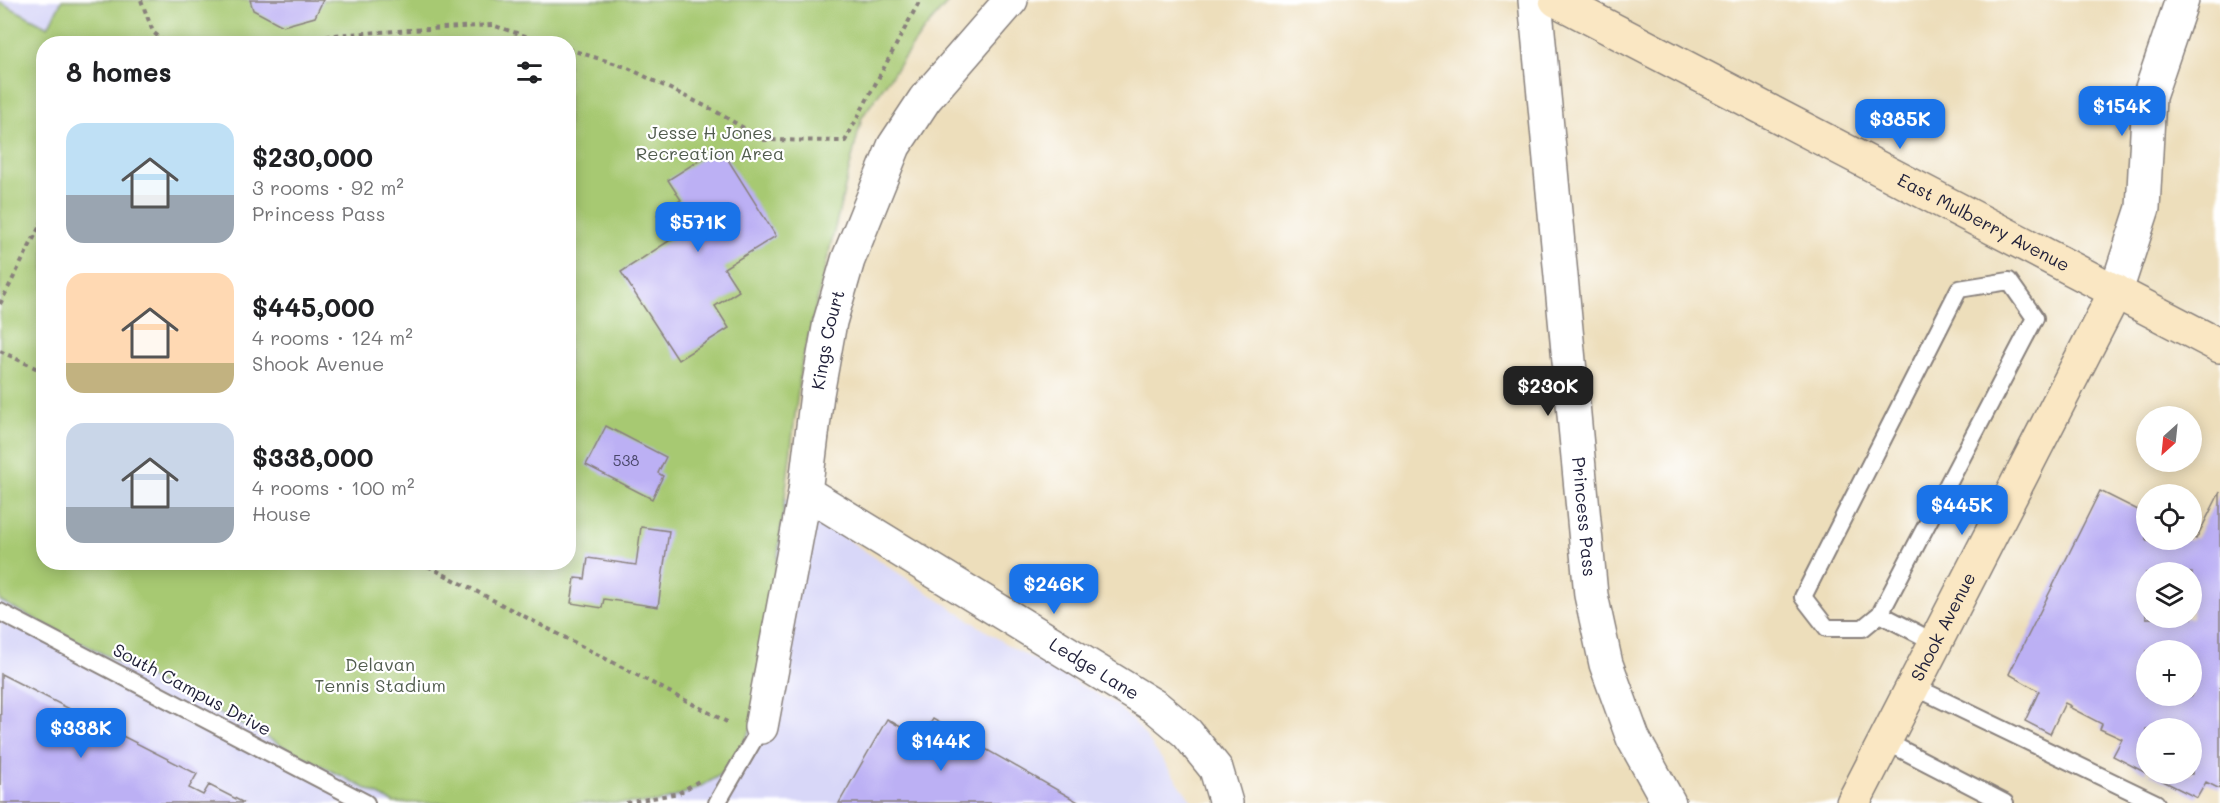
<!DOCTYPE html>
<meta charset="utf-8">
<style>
:root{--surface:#fff;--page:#f2f2f2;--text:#202124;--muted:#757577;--accent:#1a73e8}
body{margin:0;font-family:Mali,sans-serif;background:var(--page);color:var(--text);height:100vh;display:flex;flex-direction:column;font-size:22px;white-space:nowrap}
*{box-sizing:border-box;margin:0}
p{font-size:20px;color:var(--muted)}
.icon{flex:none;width:33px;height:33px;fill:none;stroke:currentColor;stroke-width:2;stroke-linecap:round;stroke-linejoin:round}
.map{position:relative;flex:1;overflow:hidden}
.panel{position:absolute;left:36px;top:36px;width:540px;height:534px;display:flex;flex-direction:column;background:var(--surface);border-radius:24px;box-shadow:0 3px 15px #0003}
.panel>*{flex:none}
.needle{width:39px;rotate:207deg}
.controls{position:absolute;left:2136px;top:406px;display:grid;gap:12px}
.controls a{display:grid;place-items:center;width:66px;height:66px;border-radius:50%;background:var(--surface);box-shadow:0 3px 15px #0003;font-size:30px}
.price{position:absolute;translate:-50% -51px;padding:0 14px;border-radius:12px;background:var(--accent);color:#fff;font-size:20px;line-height:39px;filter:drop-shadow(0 2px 3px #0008)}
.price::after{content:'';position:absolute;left:50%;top:36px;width:18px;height:14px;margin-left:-9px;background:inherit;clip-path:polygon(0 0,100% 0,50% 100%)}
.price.active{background:#222;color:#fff}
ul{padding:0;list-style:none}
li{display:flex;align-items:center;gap:18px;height:150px;padding:0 30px}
li span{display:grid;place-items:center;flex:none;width:168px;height:120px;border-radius:18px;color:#555}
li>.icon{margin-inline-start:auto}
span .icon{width:72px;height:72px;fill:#fffc;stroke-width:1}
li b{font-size:26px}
h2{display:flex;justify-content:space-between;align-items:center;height:72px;padding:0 30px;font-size:26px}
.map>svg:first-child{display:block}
.built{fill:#d8d7f8;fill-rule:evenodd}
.green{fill:#a7c972;stroke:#647656;stroke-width:1.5;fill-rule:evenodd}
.building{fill:#bcb0f4;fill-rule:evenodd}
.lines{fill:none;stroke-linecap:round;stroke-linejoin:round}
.lane-casing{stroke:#88807b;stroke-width:20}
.street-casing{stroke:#88807b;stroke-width:36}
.secondary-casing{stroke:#88807b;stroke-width:36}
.path{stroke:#88807b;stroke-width:4;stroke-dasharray:4.5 4.5;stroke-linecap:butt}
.lane{stroke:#fff;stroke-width:16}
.street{stroke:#fff;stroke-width:33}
.secondary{stroke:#fae7c3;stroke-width:33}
.labels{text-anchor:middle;stroke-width:4.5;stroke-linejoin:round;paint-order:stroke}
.number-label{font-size:15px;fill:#484669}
.park-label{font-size:18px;fill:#515c4e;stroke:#fff}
.street-label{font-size:18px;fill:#22223b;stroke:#fff}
</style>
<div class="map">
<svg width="2220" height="803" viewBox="0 0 2220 803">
<rect width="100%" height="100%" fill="#fff"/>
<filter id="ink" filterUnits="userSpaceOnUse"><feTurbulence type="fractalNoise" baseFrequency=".0167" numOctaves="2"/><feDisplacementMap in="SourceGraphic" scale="12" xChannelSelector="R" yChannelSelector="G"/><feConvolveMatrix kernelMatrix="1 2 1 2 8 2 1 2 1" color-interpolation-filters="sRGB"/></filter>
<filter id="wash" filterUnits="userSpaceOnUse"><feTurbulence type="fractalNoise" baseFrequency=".008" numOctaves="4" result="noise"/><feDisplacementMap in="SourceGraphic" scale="24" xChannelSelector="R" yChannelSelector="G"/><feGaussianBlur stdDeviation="1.35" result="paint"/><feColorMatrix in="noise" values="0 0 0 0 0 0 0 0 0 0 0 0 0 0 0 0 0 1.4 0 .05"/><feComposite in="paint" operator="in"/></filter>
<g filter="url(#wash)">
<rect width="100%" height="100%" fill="#eddebb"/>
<path class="built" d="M0,0H950L923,31L862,117L801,367L783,497L1006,644L1115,704L1138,726L1193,803H0ZM44,44H568V562H44Z"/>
<path class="green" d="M62,0H950L923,31L862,117L801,367L758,716C749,732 741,750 730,765C715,784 674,799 651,803H394L0,601V2L48,27ZM44,44H568V562H44Z"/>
<g id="blocks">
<path class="building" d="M250,0H323L315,17L283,26L253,10Z
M720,147L776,236L724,268L739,291L715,306L729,328L678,360L621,272L672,239L657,215L681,200L668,180Z
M606,426L666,457L658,473L663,476L652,499L586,465Z
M2100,491L2146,514V540H2192V537L2196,539L2220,492V789L2206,782L2197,798L2149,774H2192V729H2146V773L2113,756L2122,739L2100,729L2102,724L2069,707L2071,706L2065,703L2050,734L2025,721L2039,691L2009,674ZM2146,573H2192V618H2146ZM2146,651H2192V696H2146Z
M641,527L669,531L658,607L604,599L602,608L571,603L575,578L585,579L588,558L636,565Z
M1,674L197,774L189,788L203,795L209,785L244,803H0Z
M887,719L921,739L933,719L1080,803H839Z"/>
</g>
</g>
<g filter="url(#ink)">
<use href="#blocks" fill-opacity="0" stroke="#88807b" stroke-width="1.5"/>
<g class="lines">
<defs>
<path id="lane" d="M0,612L366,803
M1880,614L1863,628H1827L1803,597L1959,289L2009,281L2035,318L1880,614L1936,643
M1913,686L2156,803
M1885,741L2005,803
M717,803L761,727"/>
<g id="street">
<path id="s1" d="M1535,0L1591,595L1606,664L1633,738L1669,803"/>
<path d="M2116,291L2143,208L2149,97L2182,0"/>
<path id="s2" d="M805,492L1156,707L1187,733L1216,769L1226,803"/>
<path id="s3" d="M761,727L805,492L817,394L830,322L848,260L894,146L925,99L1011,0"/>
</g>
<g id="secondary">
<path id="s4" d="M1556,0L2220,346"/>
<path id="s5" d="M1853,803L2116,291"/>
</g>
</defs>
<use href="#lane" class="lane-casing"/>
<use href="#street" class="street-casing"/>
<use href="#secondary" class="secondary-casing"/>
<path class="path" d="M141,0L153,32L167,44
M300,44L333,35L492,25L550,44
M568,49L626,67L715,111L764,140L845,141L920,0
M0,304L44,218
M0,351L44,372
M420,562L729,723
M626,803L679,793L702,779"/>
<use href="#lane" class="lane"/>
<use href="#street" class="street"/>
<use href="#secondary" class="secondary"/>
</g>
</g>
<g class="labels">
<g class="number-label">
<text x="626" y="466">538</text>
</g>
<g class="park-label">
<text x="710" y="139">Jesse H Jones<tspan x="710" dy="21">Recreation Area</tspan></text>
<text x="380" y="671">Delavan<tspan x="380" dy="21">Tennis Stadium</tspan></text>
</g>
<g class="street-label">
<text dy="6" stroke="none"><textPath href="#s4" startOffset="482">East Mulberry Avenue</textPath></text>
<text dy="6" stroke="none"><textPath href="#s3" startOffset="393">Kings Court</textPath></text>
<text dy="6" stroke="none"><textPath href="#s1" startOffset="519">Princess Pass</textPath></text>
<text dy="6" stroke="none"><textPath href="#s5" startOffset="198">Shook Avenue</textPath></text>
<text dy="6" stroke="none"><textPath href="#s2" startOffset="339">Ledge Lane</textPath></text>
<text transform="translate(192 690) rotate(28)" y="6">South Campus Drive</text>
</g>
</g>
</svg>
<div class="controls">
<a><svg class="needle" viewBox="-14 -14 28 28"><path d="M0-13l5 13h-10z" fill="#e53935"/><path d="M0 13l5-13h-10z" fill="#757577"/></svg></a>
<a><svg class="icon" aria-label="locate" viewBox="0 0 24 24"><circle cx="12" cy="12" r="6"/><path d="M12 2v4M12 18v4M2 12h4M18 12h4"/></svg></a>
<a><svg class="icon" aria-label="layers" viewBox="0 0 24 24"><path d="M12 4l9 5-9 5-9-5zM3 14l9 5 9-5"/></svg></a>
<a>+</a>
<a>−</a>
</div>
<b class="price" style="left:2122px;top:137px">$154K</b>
<b class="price" style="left:1900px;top:150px">$385K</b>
<b class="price" style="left:698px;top:253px">$571K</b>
<b class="price active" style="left:1548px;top:417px">$230K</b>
<b class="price" style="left:1962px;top:536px">$445K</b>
<b class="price" style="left:1054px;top:615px">$246K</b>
<b class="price" style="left:81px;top:759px">$338K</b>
<b class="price" style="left:941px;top:772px">$144K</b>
<section class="panel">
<h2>8 homes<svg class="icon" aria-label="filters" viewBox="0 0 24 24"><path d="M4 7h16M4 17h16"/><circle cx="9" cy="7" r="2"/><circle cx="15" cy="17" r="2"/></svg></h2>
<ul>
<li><span style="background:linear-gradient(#bfe0f5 60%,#9aa5b1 0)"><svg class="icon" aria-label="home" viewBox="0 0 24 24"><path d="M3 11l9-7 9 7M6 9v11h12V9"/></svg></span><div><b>$230,000</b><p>3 rooms · 92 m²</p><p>Princess Pass</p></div></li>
<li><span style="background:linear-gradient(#ffd9b3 75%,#c2b280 0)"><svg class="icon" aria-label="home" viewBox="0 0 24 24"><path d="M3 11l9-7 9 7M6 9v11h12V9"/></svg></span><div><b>$445,000</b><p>4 rooms · 124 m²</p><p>Shook Avenue</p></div></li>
<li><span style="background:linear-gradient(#c9d6e8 70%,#9aa5b1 0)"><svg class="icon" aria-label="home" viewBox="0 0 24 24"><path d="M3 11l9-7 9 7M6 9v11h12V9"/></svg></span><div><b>$338,000</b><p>4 rooms · 100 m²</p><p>House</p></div></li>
</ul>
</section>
</div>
